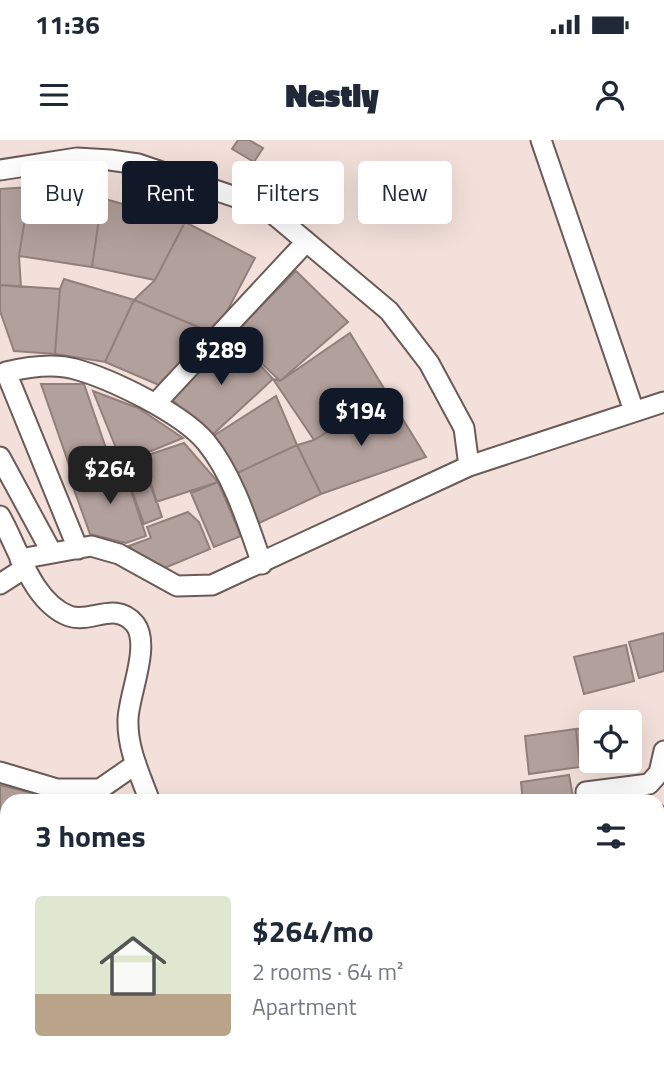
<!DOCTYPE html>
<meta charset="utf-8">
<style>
:root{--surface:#fff;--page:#f6f6f7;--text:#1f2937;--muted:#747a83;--accent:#111827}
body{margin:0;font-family:"Titillium Web",sans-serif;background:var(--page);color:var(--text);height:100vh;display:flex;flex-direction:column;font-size:26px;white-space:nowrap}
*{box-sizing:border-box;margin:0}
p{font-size:23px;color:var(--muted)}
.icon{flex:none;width:38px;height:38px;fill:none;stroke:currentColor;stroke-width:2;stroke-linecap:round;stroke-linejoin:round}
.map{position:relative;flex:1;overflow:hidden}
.sheet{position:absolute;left:0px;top:654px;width:665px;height:275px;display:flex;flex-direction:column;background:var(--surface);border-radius:21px 21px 0 0;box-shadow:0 7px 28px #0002}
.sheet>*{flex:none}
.hud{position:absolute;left:21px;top:21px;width:623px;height:63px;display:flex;gap:14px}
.buttons{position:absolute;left:579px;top:570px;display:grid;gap:14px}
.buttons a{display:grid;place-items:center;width:63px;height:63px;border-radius:7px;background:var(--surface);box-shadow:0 7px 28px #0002;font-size:35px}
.price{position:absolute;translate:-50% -60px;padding:0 16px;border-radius:14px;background:var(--accent);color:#fff;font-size:23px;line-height:46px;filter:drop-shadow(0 2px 4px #0008)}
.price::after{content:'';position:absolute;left:50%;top:42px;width:21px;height:16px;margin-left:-10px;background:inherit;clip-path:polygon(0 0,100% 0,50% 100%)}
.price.selected{background:#222;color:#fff}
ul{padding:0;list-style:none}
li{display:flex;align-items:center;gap:21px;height:175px;padding:0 35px}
li span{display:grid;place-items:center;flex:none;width:196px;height:140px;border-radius:7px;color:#555}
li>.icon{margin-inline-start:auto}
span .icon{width:84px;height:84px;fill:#fffc;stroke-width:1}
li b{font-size:30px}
h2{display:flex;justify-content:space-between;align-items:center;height:84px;padding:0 35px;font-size:30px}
.chip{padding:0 24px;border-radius:7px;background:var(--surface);box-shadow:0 7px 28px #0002;font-size:24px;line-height:63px}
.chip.selected{background:var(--accent);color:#fff}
.status{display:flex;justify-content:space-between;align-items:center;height:49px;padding:0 35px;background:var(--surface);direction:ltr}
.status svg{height:19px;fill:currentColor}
header{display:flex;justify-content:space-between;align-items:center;height:91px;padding:0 35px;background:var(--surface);font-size:32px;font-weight:800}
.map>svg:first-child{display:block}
.building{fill:#b2a09c;stroke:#907f7b;stroke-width:2}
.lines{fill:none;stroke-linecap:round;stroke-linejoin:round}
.minor-casing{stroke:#6b5b57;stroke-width:23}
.minor{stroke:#fff;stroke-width:19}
</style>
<div class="status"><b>11:36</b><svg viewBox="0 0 49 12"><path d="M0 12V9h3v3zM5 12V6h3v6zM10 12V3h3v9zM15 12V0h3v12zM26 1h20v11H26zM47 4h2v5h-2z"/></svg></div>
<header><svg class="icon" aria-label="menu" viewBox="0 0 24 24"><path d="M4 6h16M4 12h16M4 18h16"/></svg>Nestly<svg class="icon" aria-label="person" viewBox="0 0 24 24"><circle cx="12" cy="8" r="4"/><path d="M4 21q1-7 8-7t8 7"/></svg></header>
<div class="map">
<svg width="664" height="929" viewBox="0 0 664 929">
<rect width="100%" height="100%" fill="#f3e0db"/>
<path class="building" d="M238,0H249L263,8L254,22L232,9Z
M30,47L19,116L21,147L0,145V49Z
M30,47L102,58L92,127L19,116Z
M102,58L185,82L155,140L92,127Z
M185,82L255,118L215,194L134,160L155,140Z
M296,131L348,182L280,241L232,195Z
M64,139L134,160L105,222L55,214L60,149Z
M0,145L60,149L55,214L14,211L0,171Z
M134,160L215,194L159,245L105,222Z
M350,193L388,255L314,300L273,239L280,241Z
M232,195L273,239L209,298L168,255Z
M41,244H84L112,326L74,339Z
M93,251L138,268L183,298L122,323Z
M388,255L426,317L321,354L297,305L314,300Z
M276,256L297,305L231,336L210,298Z
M184,303L218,342L156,362L142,317Z
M297,305L321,354L255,385L231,336Z
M142,317L162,377L144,384L122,323Z
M122,323L146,396L126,403L90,394L72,344Z
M218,342L241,396L214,407L191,353Z
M188,372L199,382L210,409L155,432L129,406L151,398L147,387Z
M664,493V531L639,538L629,502Z
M626,505L634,541L584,554L574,517Z
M630,583H633L637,621L580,627L576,589L592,587V621H630Z
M576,589L580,627L529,634L525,596Z
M569,635L574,662H523L521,642Z
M0,645L64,661V662H7V708L0,706Z
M658,664L664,666V719L658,718Z
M658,722L664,725V776L658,773Z
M0,731L7,732V774L0,762Z
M658,779L664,782V794L658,807Z
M0,841L7,855V893L0,897Z
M664,896V929H640L637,922H658V899Z
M7,899V922H33L21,929H0V902Z
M168,922H194V929H154Z"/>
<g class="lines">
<defs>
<path id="minor" d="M541,0L634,271
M0,30L77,18L110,20L138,24L265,67L389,171L429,223L464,288L469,326
M156,263L305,103
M0,317L52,413
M0,376C18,407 32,462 69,476C91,484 115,460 135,484C151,505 129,554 128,579C127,609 140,634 150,662
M78,409L6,232C27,227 54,223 75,229C111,239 182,273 206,302C233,335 248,384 262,424
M20,419L91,406L119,414L177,446L212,445L469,326L664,262
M0,444L25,428
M0,632L57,649H100L136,624
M587,662L586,652L649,644L659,633L664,611
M0,720L7,722
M0,786L7,801
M658,833L664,822
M658,848L664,859
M65,922L68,929
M211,922L212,929
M624,922L628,929
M85,929L97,922
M602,929L604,922"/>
</defs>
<use href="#minor" class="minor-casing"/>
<use href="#minor" class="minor"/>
</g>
</svg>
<div class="buttons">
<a><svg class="icon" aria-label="locate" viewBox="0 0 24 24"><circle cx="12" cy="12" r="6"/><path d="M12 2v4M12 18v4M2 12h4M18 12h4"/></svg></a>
</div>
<b class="price" style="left:221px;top:247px">$289</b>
<b class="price" style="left:361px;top:308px">$194</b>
<b class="price selected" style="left:110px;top:366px">$264</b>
<div class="hud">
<a class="chip">Buy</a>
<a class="chip selected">Rent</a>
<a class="chip">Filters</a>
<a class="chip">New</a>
</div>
<section class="sheet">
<h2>3 homes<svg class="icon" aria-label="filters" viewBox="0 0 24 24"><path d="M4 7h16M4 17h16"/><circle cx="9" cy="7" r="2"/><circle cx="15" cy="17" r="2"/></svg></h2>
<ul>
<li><span style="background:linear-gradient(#dfe7d0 70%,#b9a48a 0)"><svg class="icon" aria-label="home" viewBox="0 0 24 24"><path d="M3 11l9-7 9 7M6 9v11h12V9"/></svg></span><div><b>$264/mo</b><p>2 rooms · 64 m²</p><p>Apartment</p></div></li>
</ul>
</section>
</div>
